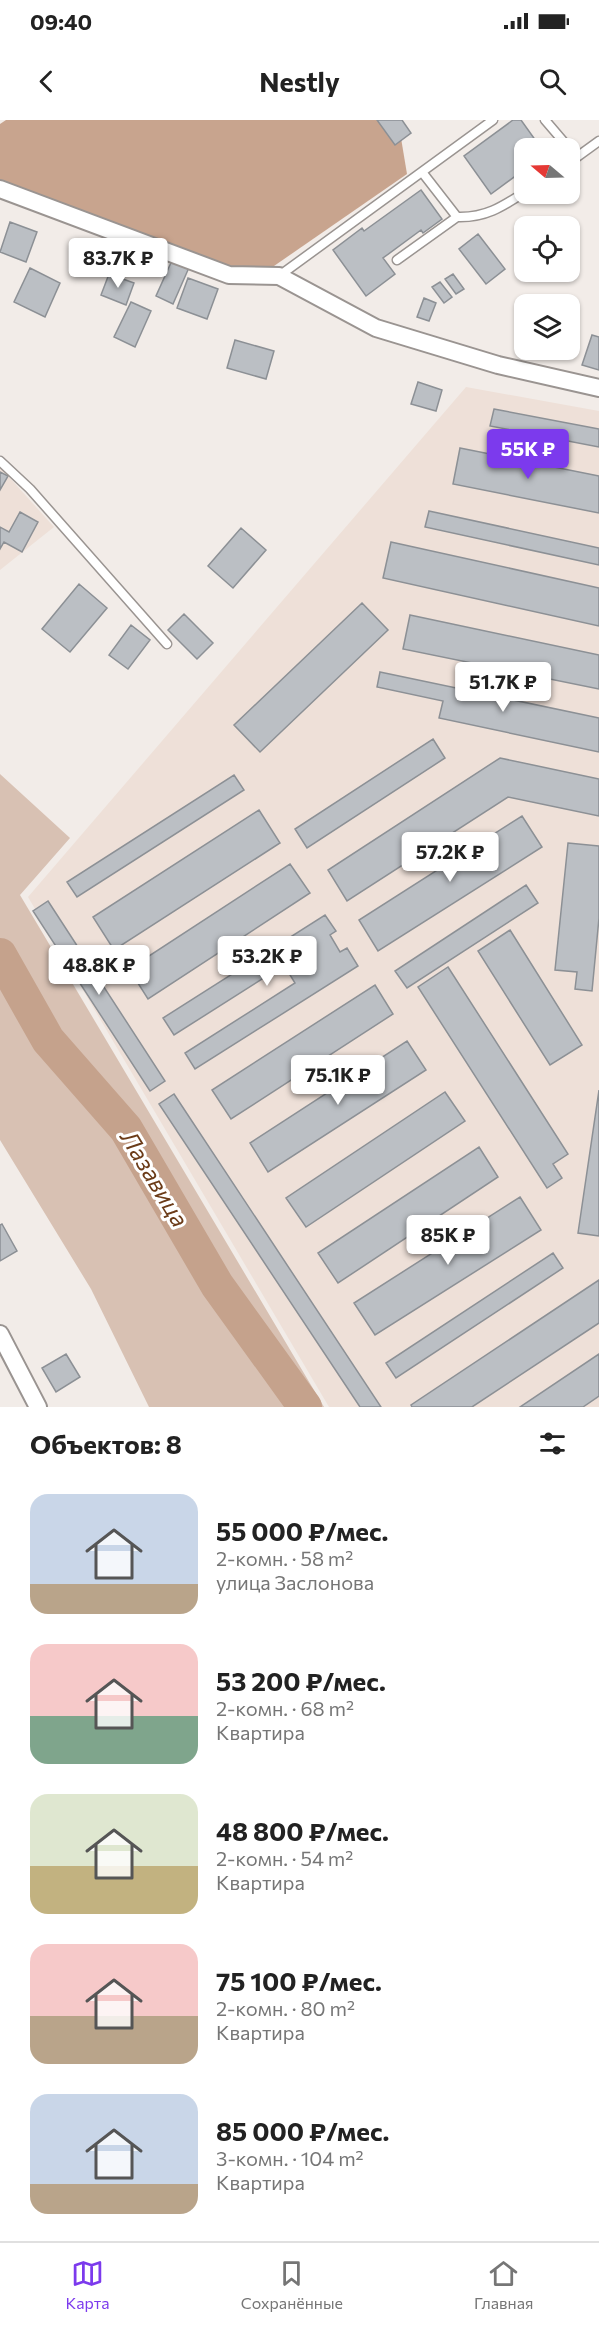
<!DOCTYPE html>
<html lang="ru">
<meta charset="utf-8">
<style>
:root{--surface:#fff;--page:#f2f2f2;--text:#222;--muted:#767676;--line:#e0e0e0;--accent:#7c3aed}
body{margin:0;font-family:Commissioner,sans-serif;background:var(--page);color:var(--text);height:100vh;display:flex;flex-direction:column;font-size:22px;white-space:nowrap}
*{box-sizing:border-box;margin:0}
p{font-size:20px;color:var(--muted)}
.icon{flex:none;width:33px;height:33px;fill:none;stroke:currentColor;stroke-width:2;stroke-linecap:round;stroke-linejoin:round}
.map{position:relative;height:1287px;overflow:hidden}
.details{display:flex;flex-direction:column;background:var(--surface);flex:1}
.details>*{flex:none}
.needle{width:39px;rotate:289deg}
.fabs{position:absolute;left:514px;top:18px;display:grid;gap:12px}
.fabs a{display:grid;place-items:center;width:66px;height:66px;border-radius:12px;background:var(--surface);box-shadow:0 2px 4px #0004;font-size:30px}
.price{position:absolute;translate:-50% -51px;padding:0 14px;border-radius:6px;background:#fff;color:#222;font-size:20px;line-height:39px;filter:drop-shadow(0 2px 3px #0008)}
.price::after{content:'';position:absolute;left:50%;top:36px;width:18px;height:14px;margin-left:-9px;background:inherit;clip-path:polygon(0 0,100% 0,50% 100%)}
.price.active{background:var(--accent);color:#fff}
ul{padding:0;list-style:none}
li{display:flex;align-items:center;gap:18px;height:150px;padding:0 30px}
li span{display:grid;place-items:center;flex:none;width:168px;height:120px;border-radius:18px;color:#555}
li>.icon{margin-inline-start:auto}
span .icon{width:72px;height:72px;fill:#fffc;stroke-width:1}
li b{font-size:26px}
h2{display:flex;justify-content:space-between;align-items:center;height:72px;padding:0 30px;font-size:26px}
.status{display:flex;justify-content:space-between;align-items:center;height:42px;padding:0 30px;background:var(--surface);direction:ltr}
.status svg{height:16px;fill:currentColor}
header{display:flex;justify-content:space-between;align-items:center;height:78px;padding:0 30px;background:var(--surface);font-size:27px;font-weight:700}
.tabs{display:flex;justify-content:space-around;align-items:center;height:84px;border-top:2px solid var(--line);background:var(--surface);font-size:16px;color:var(--muted)}
.tabs a{display:grid;justify-items:center;gap:3px}
.tabs .active{color:var(--accent)}
.map>svg:first-child{display:block}
.built{fill:#eee0d8}
.green{fill:#d8c1b3}
.forest{fill:#c8a48e}
.lines{fill:none;stroke-linecap:round;stroke-linejoin:round}
.river{stroke:#c5a28c;stroke-width:34}
.building{fill:#bbbfc4;stroke:#8c9095;stroke-width:1.5}
.service-casing{stroke:#9a9491;stroke-width:11}
.minor-casing{stroke:#9a9491;stroke-width:20}
.service{stroke:#fff;stroke-width:8}
.minor{stroke:#fff;stroke-width:16}
.labels{text-anchor:middle;stroke-width:6;stroke-linejoin:round;paint-order:stroke}
.water-label{font-size:24px;font-style:italic;fill:#6b3b18;stroke:#fff}
</style>
<div class="status"><b>09:40</b><svg viewBox="0 0 49 12"><path d="M0 12V9h3v3zM5 12V6h3v6zM10 12V3h3v9zM15 12V0h3v12zM26 1h20v11H26zM47 4h2v5h-2z"/></svg></div>
<header><svg class="icon" aria-label="back" viewBox="0 0 24 24"><path d="M15 5l-7 7 7 7"/></svg>Nestly<svg class="icon" aria-label="search" viewBox="0 0 24 24"><circle cx="10" cy="10" r="6"/><path d="M15 15l6 6"/></svg></header>
<div class="map">
<svg width="599" height="1287" viewBox="0 0 599 1287">
<rect width="100%" height="100%" fill="#f2ece8"/>
<path class="built" d="M466,267L599,291V1287H329L28,777Z
M0,347L54,407L0,450Z"/>
<path class="green" d="M0,654L70,718L20,775L324,1287H149L91,1169L0,1020Z"/>
<path class="forest" d="M6,0H398L407,54L274,146L229,148L0,62V4Z"/>
<g class="lines">
<path class="river" d="M0,835L48,920L126,1009L217,1165L305,1287"/>
</g>
<path class="building" d="M377,0H402L411,13L395,25Z
M513,0H521L541,28H525V49L491,74L464,36Z
M421,70L442,99L423,113L421,110L383,138L395,154L366,176L333,130L362,108L364,111Z
M10,102L37,112L26,142L0,132Z
M478,114L505,149L486,164L459,129Z
M174,136L191,143L173,184L156,176Z
M30,148L60,163L45,197L14,182Z
M109,154L134,163L126,185L101,175Z
M453,154L464,169L456,174L445,159Z
M188,158L218,169L207,199L177,188Z
M440,162L452,177L444,183L432,167Z
M424,178L436,183L429,201L417,197Z
M131,182L151,191L135,227L114,217Z
M592,215L599,217V250L582,245Z
M235,220L274,231L266,259L227,248Z
M418,262L442,270L436,291L411,284Z
M494,289L599,309V327L490,306Z
M460,328L599,356V393L453,364Z
M0,352L8,356L0,370Z
M429,391L599,428V445L425,407Z
M20,392L38,402L22,432L4,422L0,429V407L9,412Z
M241,408L266,430L233,468L208,446Z
M391,422L599,468V506L383,458Z
M79,464L107,488L70,532L42,509Z
M362,483L388,510L260,632L234,605Z
M184,494L213,523L197,539L168,510Z
M410,495L599,535V569L403,529Z
M131,505L150,520L128,549L109,535Z
M380,552L599,598V632L439,598L443,581L377,567Z
M433,619L445,638L307,728L295,709Z
M500,638L599,659V696L508,677L347,781L328,750Z
M234,655L244,670L77,777L67,762Z
M259,690L280,723L114,830L93,797Z
M522,696L542,727L378,831L359,800Z
M568,723L599,726V798L592,871L575,869L577,852L555,850Z
M290,744L310,773L148,879L129,849Z
M526,765L538,783L407,868L395,851Z
M48,781L165,961L150,971L33,791Z
M325,795L336,811L330,815L340,832L347,828L358,846L195,949L185,933L295,863L284,845L174,915L163,898Z
M510,810L582,925L550,945L478,831Z
M448,847L568,1034L553,1044L562,1058L547,1068L418,867Z
M375,865L393,894L231,999L212,970Z
M407,921L426,950L268,1052L250,1023Z
M599,970V1116L578,1113Z
M445,972L465,1001L306,1107L286,1078Z
M174,974L381,1287H360L159,984Z
M479,1027L498,1057L338,1163L318,1133Z
M520,1077L541,1110L375,1215L354,1183Z
M2,1104L17,1131L0,1141V1105Z
M553,1133L563,1148L396,1258L386,1243Z
M599,1160V1203L472,1287H412L411,1285Z
M66,1234L80,1257L56,1272L42,1248Z
M599,1234V1276L583,1287H520Z"/>
<g class="lines">
<defs>
<path id="service" d="M545,0L569,28
M570,42L599,21
M422,52L457,97C485,98 502,87 525,72
M397,140L457,97
M279,156L493,0
M0,341L30,369L167,524"/>
<path id="minor" d="M0,69L229,155L279,156L376,208L498,245L599,268
M0,1214L38,1287"/>
</defs>
<use href="#service" class="service-casing"/>
<use href="#minor" class="minor-casing"/>
<use href="#service" class="service"/>
<use href="#minor" class="minor"/>
</g>
<g class="labels">
<g class="water-label">
<text transform="translate(154 1059) rotate(59)" y="8">Лазавица</text>
</g>
</g>
</svg>
<div class="fabs">
<a><svg class="needle" viewBox="-14 -14 28 28"><path d="M0-13l5 13h-10z" fill="#e53935"/><path d="M0 13l5-13h-10z" fill="#767676"/></svg></a>
<a><svg class="icon" aria-label="locate" viewBox="0 0 24 24"><circle cx="12" cy="12" r="6"/><path d="M12 2v4M12 18v4M2 12h4M18 12h4"/></svg></a>
<a><svg class="icon" aria-label="layers" viewBox="0 0 24 24"><path d="M12 4l9 5-9 5-9-5zM3 14l9 5 9-5"/></svg></a>
</div>
<b class="price" style="left:118px;top:169px">83.7K ₽</b>
<b class="price active" style="left:528px;top:360px">55K ₽</b>
<b class="price" style="left:503px;top:593px">51.7K ₽</b>
<b class="price" style="left:450px;top:763px">57.2K ₽</b>
<b class="price" style="left:267px;top:867px">53.2K ₽</b>
<b class="price" style="left:99px;top:876px">48.8K ₽</b>
<b class="price" style="left:338px;top:986px">75.1K ₽</b>
<b class="price" style="left:448px;top:1146px">85K ₽</b>
</div>
<section class="details">
<h2>Объектов: 8<svg class="icon" aria-label="filters" viewBox="0 0 24 24"><path d="M4 7h16M4 17h16"/><circle cx="9" cy="7" r="2"/><circle cx="15" cy="17" r="2"/></svg></h2>
<ul>
<li><span style="background:linear-gradient(#c9d6e8 75%,#b9a48a 0)"><svg class="icon" aria-label="home" viewBox="0 0 24 24"><path d="M3 11l9-7 9 7M6 9v11h12V9"/></svg></span><div><b>55 000 ₽/мес.</b><p>2-комн. · 58 m²</p><p>улица Заслонова</p></div></li>
<li><span style="background:linear-gradient(#f6c9c9 60%,#7fa58c 0)"><svg class="icon" aria-label="home" viewBox="0 0 24 24"><path d="M3 11l9-7 9 7M6 9v11h12V9"/></svg></span><div><b>53 200 ₽/мес.</b><p>2-комн. · 68 m²</p><p>Квартира</p></div></li>
<li><span style="background:linear-gradient(#dfe7d0 60%,#c2b280 0)"><svg class="icon" aria-label="home" viewBox="0 0 24 24"><path d="M3 11l9-7 9 7M6 9v11h12V9"/></svg></span><div><b>48 800 ₽/мес.</b><p>2-комн. · 54 m²</p><p>Квартира</p></div></li>
<li><span style="background:linear-gradient(#f6c9c9 60%,#b9a48a 0)"><svg class="icon" aria-label="home" viewBox="0 0 24 24"><path d="M3 11l9-7 9 7M6 9v11h12V9"/></svg></span><div><b>75 100 ₽/мес.</b><p>2-комн. · 80 m²</p><p>Квартира</p></div></li>
<li><span style="background:linear-gradient(#c9d6e8 75%,#b9a48a 0)"><svg class="icon" aria-label="home" viewBox="0 0 24 24"><path d="M3 11l9-7 9 7M6 9v11h12V9"/></svg></span><div><b>85 000 ₽/мес.</b><p>3-комн. · 104 m²</p><p>Квартира</p></div></li>
</ul>
</section>
<nav class="tabs">
<a class="active"><svg class="icon" aria-label="map" viewBox="0 0 24 24"><path d="M3 6l6-2 6 2 6-2v14l-6 2-6-2-6 2zM9 4v14M15 6v14"/></svg>Карта</a>
<a><svg class="icon" aria-label="saved" viewBox="0 0 24 24"><path d="M7 4h10v16l-5-4-5 4z"/></svg>Сохранённые</a>
<a><svg class="icon" aria-label="home" viewBox="0 0 24 24"><path d="M3 11l9-7 9 7M6 9v11h12V9"/></svg>Главная</a>
</nav>
